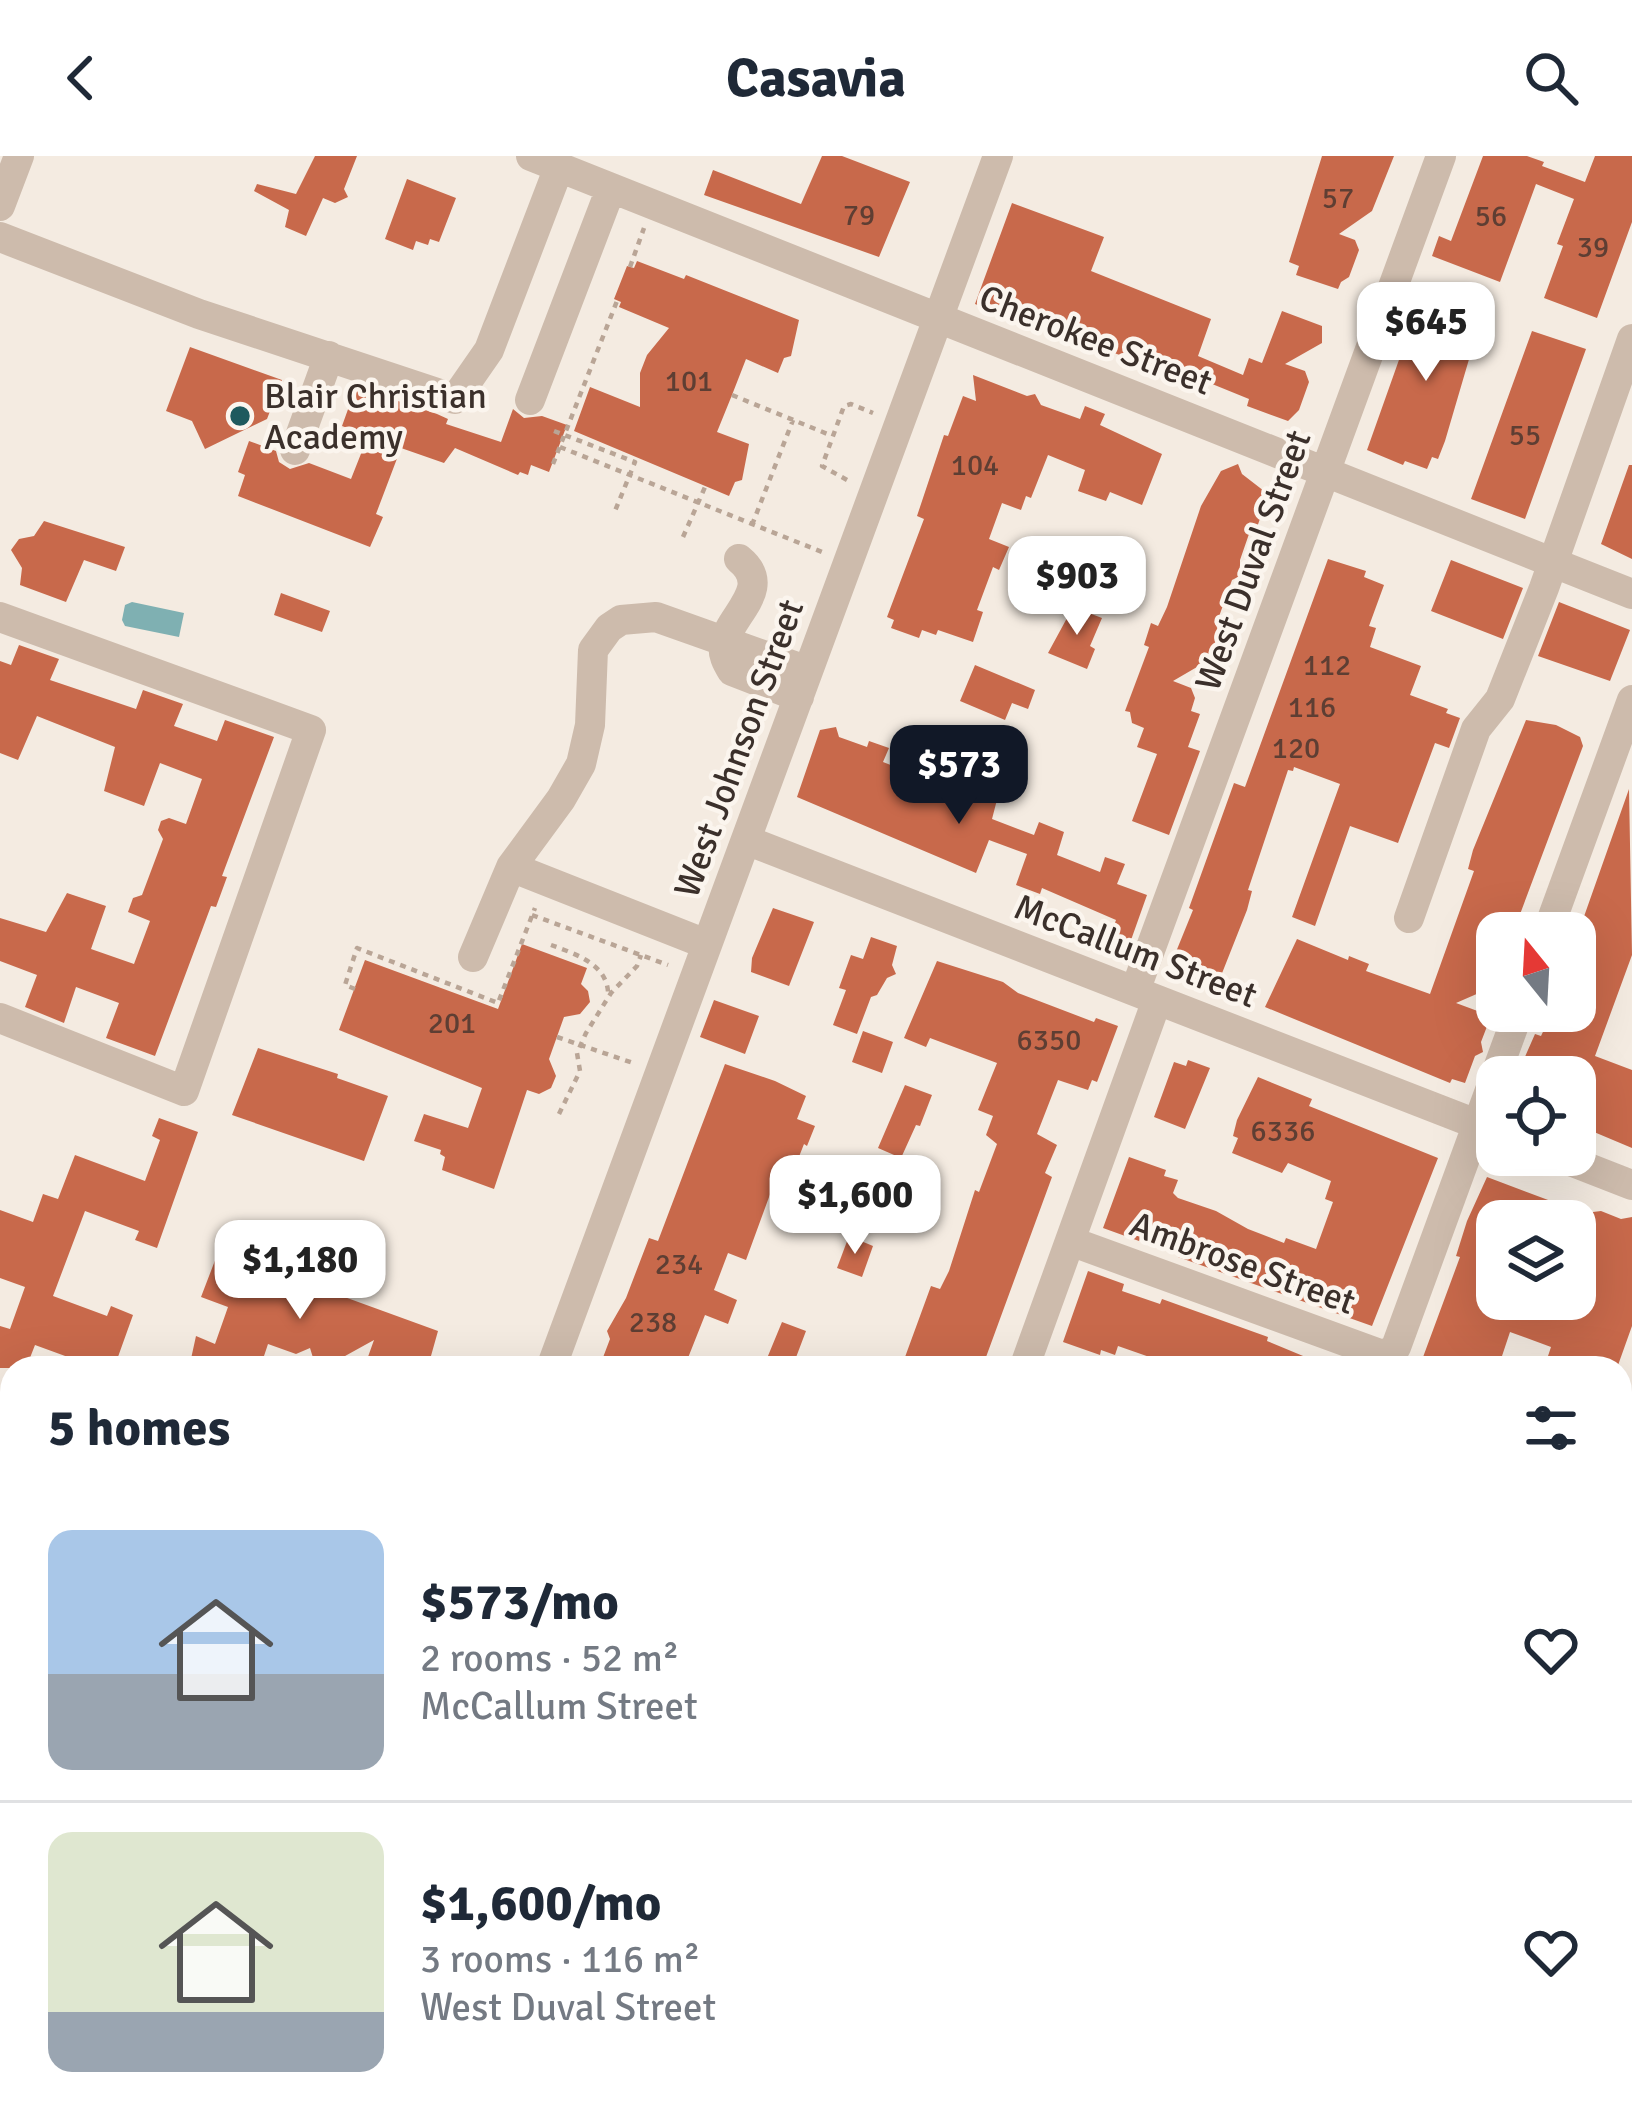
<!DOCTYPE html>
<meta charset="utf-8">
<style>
:root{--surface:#fff;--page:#f2f2f3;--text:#1f2937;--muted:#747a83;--line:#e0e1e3;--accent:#111827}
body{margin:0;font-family:Signika,sans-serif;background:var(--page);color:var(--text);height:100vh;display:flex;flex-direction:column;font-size:45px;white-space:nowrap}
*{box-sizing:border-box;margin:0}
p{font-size:39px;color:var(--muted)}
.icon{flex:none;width:66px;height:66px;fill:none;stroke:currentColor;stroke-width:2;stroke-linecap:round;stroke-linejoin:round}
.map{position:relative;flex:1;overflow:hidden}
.sheet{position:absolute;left:0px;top:1200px;width:1632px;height:771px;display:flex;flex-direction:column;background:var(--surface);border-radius:36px 36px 0 0;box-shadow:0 12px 48px #0002}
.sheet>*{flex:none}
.needle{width:78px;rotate:342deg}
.tools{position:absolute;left:1476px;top:756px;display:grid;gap:24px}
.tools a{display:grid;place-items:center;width:120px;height:120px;border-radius:24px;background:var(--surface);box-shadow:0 12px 48px #0002;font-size:60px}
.price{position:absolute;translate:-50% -102px;padding:0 27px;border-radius:24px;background:#fff;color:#222;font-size:39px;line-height:78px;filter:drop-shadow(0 3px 6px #0008)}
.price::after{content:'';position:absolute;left:50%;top:72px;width:36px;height:27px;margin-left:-18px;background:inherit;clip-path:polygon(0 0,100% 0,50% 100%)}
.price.active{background:var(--accent);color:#fff}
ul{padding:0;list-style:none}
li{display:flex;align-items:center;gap:36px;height:300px;padding:0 48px}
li+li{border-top:3px solid var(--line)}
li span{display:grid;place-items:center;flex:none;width:336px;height:240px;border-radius:24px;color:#555}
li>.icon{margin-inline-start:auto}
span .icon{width:144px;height:144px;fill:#fffc;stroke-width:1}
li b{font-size:51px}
h2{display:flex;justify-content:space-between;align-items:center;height:144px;padding:0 48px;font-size:51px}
header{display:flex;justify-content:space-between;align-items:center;height:156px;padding:0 48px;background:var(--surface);font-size:54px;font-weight:800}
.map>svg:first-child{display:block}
.water{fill:#7fb0b2}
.building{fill:#c8694b;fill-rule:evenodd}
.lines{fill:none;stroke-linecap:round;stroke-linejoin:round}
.path{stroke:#b9a596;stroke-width:4.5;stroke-dasharray:6 6;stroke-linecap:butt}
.minor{stroke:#cdbbac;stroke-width:30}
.major{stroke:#7d675c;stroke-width:30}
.poi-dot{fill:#1f5a5e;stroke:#fbf5ee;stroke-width:4.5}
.labels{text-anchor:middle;stroke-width:9;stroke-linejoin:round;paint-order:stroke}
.number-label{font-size:30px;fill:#5e3e33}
.street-label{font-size:36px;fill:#3b302b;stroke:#fbf5ee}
.poi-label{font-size:36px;fill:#3b302b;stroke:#fbf5ee;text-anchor:start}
</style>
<header><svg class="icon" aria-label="back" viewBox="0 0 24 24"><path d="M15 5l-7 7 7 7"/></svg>Casavia<svg class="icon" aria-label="search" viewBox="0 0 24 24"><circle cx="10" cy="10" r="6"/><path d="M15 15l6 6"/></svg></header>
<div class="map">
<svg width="1632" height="1969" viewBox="0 0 1632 1969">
<rect width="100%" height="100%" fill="#f4ebe1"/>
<path class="water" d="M132,446L184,457L179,481L125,470L122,464L125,449Z"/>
<path class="building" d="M315,0H357L344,33L348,41L335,47L323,42L306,80L285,71L289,54L254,35L257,28L296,38Z
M822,0H842L910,26L879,101L704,39L713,14L801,48Z
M1322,0H1394L1372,55L1339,78L1355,84L1359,94L1349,121L1341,126L1338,133L1296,119L1299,110L1289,106Z
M1483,0H1527L1544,6L1542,10L1585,26L1595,0H1632V66L1597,162L1544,142L1563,90L1557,88L1574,43L1536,28L1500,126L1432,100L1439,80L1451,85Z
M407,23L456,42L439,86L430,83L428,89L416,85L413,94L385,83Z
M1012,47L1104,81L1091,115L1211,163L1198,200L1243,219L1249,202L1262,207L1282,155L1322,170V187L1285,208L1305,215L1309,226L1299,254L1288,265L1247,250L1249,243L1190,219L1188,223L975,148Z
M637,105L684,123L686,119L799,164L791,200L784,202L778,217L746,203L732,239L717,276L749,288L742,324L735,326L729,340L574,275L590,231L640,251V217L647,199L669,172L619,151L621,146L614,143L627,110L634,112Z
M1422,139L1482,159L1445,285L1438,303L1432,301L1427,313L1405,305L1403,309L1367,294Z
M1532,175L1586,193L1525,363L1471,343Z
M190,191L282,224L267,263L205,293L192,265L166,255Z
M973,219L1027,240L1035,238L1041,249L1080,263L1085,250L1105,258L1100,269L1162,298L1142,349L1110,336L1106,345L1078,335L1085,314L1048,299L1031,342L1026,340L1021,354L1002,347L989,383L1009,391L999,414L993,411L977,454L983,456L973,486L938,474L936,479L922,474L919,482L891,472L894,464L887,461L924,363L917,360L944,279L948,280L963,240L976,245Z
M356,231L437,258L448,263L446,268L501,286L513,253L524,262L542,260L567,269L549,316L531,309L528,319L520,316L518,319L455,292L444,307L401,292L376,358L383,361L370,391L238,340L245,319L238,316L249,285L276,295L279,306L290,313L309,307L351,323L368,280L342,270Z
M1238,308L1242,318L1264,335L1266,346L1256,374L1249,378L1240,404V420L1232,424L1216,469L1219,477L1209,504L1173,525L1191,532L1195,542L1191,555L1200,558L1188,591L1200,595L1169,679L1132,665L1157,598L1137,591L1144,572L1132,567L1130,556L1125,555L1149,491L1144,489L1151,467L1158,470L1167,451L1201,350L1221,315Z
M1629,309H1632V403L1601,388Z
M44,365L125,391L116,415L84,404L66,446L20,429L22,412L11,394L19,383L34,380Z
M1328,403L1366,415L1364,421L1384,429L1369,470L1376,472L1370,491L1421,510L1410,539L1448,553L1446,557L1460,562L1449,592L1435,587L1398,687L1350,670L1315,770L1292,761L1340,628L1294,611L1293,615L1288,614L1248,734L1252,735L1247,754L1215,835L1167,818L1193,754L1189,752L1234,627L1245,631Z
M1451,404L1523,432L1503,483L1431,455Z
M281,437L330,455L322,476L274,459Z
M1559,446L1630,474L1610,525L1538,500Z
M1073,451L1102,462L1090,490L1095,493L1087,513L1048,497Z
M19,489L59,503L50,524L136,553L143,534L183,548L174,570L217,585L225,564L274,581L222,720L227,721L216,751L211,750L155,900L106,882L119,847L76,831L64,867L25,851L37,819L0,805V762L46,776L67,737L106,750L91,793L134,808L150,765L128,756L133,742L142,739L163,683L158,674L161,665L169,662L186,668L202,623L160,607L144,650L104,635L115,591L37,560L18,604L0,597V505L11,509Z
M975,509L1035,534L1028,553L1012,547L1005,564L960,545Z
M1526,564L1556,569L1580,581L1583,590L1513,777H1497L1495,830L1456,847L1491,860L1481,886L1483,896L1475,900L1465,927L1452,923L1450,927L1265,851L1297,783L1348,804L1349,800L1369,808L1366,815L1430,838L1474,715L1468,713L1473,694Z
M836,571L839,581L867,591L869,585L889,592L883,606L952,633L957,620L999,636L992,663L1034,679L1039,666L1064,676L1057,699L1100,716L1105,701L1125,708L1117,728L1147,739L1125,801L1105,794L1116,764L1042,732L1040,738L1016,729L1027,698L989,684L976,717L797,641L820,574Z
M1629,633L1632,799L1595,900L1632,914V992L1575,968V921H1516L1535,878L1541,880L1553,855H1575V786Z
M773,752L814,766L789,830L751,816L752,802Z
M871,781L897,790L892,809L896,818L887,822L877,839L871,841L857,878L833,869L846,834L839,832L851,799L863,803Z
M522,788L587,812L581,828L588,835L590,846L580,858L564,861L549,903L556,920L551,932L539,938L527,934L494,1033L442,1014L445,1001L440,998L441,994L414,985L424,958L468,972L482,932L339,874L365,804L498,853Z
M937,805L1003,826L1018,837L1094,866L1096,862L1118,870L1097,926L1092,924L1088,934L1058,924L1037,978L1057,989L1045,1017L1052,1021L982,1212H901L931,1130L940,1133L949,1115L975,1034L979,1036L997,988L986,979L993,960L978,954L997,907L930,882L926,891L904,882Z
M714,844L759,860L745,898L700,881Z
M863,875L893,886L882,917L852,906Z
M258,892L338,918L337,922L388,940L364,1005L232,959Z
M1188,904L1210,912L1185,973L1154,961L1174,906L1186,910Z
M725,908L775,925L806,940L797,963L815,970L807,990L804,988L789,1026L776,1022L746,1104L728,1097L714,1134L737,1144L728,1168L705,1159L684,1212H599L610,1183L607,1175L626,1142L649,1082L658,1085Z
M1258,921L1312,943L1309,950L1438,1002L1372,1170L1178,1101L1181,1093L1142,1079L1139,1085L1103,1072L1129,1001L1166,1014L1164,1020L1178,1024L1173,1037L1178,1042L1216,1055L1248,1073L1284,1087L1286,1082L1316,1093L1333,1046L1325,1043L1331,1025L1288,1007L1282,1017L1232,997L1238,982L1233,980L1237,964Z
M905,929L932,939L920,970L916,969L901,1002L878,992Z
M159,962L198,976L157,1092L135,1084L139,1075L85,1055L53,1140L107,1160L111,1150L133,1159L114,1212H98L35,1189L26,1212H0V1170L10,1173L25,1131L0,1122V1054L33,1066L43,1038L58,1043L75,999L145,1025L160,984L152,980Z
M1487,1021L1591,1060L1593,1056L1601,1055L1621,1063L1632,1061V1170L1617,1212H1544L1551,1191L1510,1176L1498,1212H1419L1460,1101L1456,1100L1467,1065ZM1497,1065H1575V1143H1481L1497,1102Z
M849,1080L873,1090L862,1121L837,1112Z
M219,1094L274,1109L306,1127L438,1175L429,1207L424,1212H364L374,1184L327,1210L314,1205L310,1192L296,1198L268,1188L260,1212H189L196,1180L215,1188L228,1151L201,1141Z
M1088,1115L1124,1128L1122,1135L1160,1148L1162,1143L1268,1181L1267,1185L1332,1212H1181L1118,1190L1115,1199L1101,1194L1100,1199L1063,1186Z
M782,1166L806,1175L792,1212H763Z"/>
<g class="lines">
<path class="path" d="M630,111L644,72
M732,239L830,279
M554,275L635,306L615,355
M560,291L822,396
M553,308L617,145
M847,324L822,310L844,250L851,248L873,257
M752,369L793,264
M683,381L705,331
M532,759L668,809
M551,789C576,798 610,809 608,841
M355,833L345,829L357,792L498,847L535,752
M557,881L636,908
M559,958L580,915L577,897L586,877L611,837L637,810L641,799"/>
<path class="minor" d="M531,0L1632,438
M0,50L19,0
M0,81L199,158L455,243L489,194L559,11
M530,244L611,32
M295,294L329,200
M739,403C775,432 729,459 724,488C722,498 727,507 732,515L799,541
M0,461L311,574L184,935L0,862
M746,684L1497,976
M511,711L706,788
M1409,762L1476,573L1500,543L1544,432L1632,183
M1547,777L1632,544
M473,801L511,711L561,643L581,608L590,569L593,494L609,472L621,464L656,461L808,515
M1135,835L1441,0
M1555,999L1632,1029
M1070,1085L1380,1198L1389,1197L1396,1191L1519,855
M551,1212L998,0
M1024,1212L1157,844
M0,1378L12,1383
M0,1512L12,1480
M0,1680L12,1684
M0,1771L12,1734
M0,1796L12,1800
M1229,1959L1267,1963L1300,1959
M1480,1959L1505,1969
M270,1969L274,1959
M745,1969L749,1959"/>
<path class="major" d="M1620,1330L1632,1297
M1388,1969L1392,1959"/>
</g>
<circle class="poi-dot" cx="240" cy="260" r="12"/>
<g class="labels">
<g class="number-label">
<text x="1338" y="52">57</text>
<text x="859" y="69">79</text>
<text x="1491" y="70">56</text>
<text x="1593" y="101">39</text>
<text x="689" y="235">101</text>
<text x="1525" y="289">55</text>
<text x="975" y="319">104</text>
<text x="1327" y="519">112</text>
<text x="1312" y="561">116</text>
<text x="1296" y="602">120</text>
<text x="452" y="877">201</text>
<text x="1049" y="894">6350</text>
<text x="1283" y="985">6336</text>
<text x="679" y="1118">234</text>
<text x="653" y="1176">238</text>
</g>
<g class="street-label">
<text transform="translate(1096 183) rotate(21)" y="13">Cherokee Street</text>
<text transform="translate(1252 404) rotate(-70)" y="13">West Duval Street</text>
<text transform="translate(738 592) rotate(-70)" y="13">West Johnson Street</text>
<text transform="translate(1136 794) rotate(21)" y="13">McCallum Street</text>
<text transform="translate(1243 1106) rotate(20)" y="13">Ambrose Street</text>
</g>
<g class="poi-label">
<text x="264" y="252">Blair Christian<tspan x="264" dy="41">Academy</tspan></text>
</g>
</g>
</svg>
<div class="tools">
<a><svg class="needle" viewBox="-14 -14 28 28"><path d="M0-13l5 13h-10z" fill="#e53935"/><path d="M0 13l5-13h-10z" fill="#747a83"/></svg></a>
<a><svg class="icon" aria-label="locate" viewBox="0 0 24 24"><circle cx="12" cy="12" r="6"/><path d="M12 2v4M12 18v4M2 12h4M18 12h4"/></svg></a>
<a><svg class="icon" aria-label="layers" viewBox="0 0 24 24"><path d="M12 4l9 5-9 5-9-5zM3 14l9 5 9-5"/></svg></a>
</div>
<b class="price" style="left:1426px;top:228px">$645</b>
<b class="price" style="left:1077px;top:482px">$903</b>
<b class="price active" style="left:959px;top:671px">$573</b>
<b class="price" style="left:855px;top:1101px">$1,600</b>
<b class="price" style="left:300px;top:1166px">$1,180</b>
<section class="sheet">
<h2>5 homes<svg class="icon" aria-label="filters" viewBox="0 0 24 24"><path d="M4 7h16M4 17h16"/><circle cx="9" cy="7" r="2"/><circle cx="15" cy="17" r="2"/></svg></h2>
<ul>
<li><span style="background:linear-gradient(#a9c7e8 60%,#9aa5b1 0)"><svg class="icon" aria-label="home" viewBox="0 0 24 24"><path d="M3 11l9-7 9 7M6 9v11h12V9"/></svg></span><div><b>$573/mo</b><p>2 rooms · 52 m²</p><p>McCallum Street</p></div><svg class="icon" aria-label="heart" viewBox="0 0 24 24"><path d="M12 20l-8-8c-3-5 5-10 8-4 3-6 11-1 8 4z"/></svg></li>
<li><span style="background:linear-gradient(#dfe7d0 75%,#9aa5b1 0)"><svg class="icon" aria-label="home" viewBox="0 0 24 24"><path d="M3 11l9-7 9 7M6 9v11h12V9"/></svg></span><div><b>$1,600/mo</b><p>3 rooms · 116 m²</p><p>West Duval Street</p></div><svg class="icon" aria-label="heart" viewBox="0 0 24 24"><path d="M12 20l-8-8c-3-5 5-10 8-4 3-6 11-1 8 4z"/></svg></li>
</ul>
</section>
</div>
